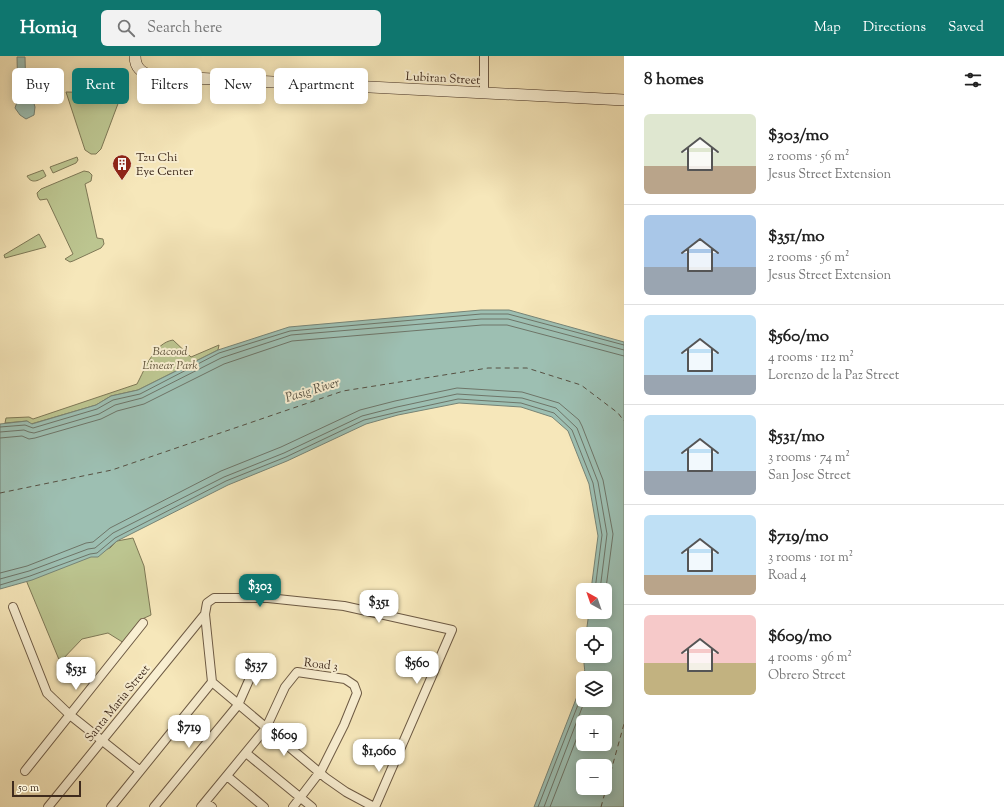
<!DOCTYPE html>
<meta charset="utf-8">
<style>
:root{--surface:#fff;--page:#f2f2f2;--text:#222;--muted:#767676;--line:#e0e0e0;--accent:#0f766e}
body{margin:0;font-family:"Sorts Mill Goudy",serif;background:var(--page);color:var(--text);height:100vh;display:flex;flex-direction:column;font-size:15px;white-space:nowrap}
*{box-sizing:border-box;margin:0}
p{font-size:13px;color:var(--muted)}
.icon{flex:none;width:22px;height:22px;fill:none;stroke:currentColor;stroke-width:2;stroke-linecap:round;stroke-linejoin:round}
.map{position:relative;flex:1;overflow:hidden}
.details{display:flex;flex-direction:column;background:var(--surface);width:380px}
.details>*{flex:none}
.top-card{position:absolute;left:12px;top:12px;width:380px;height:36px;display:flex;gap:8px}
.needle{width:26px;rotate:320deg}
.tools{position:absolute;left:576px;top:527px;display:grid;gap:8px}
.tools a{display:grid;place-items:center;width:36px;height:36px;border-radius:6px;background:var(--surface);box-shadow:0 2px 10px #0003;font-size:20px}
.scale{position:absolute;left:12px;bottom:10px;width:69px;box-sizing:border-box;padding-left:4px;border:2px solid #3f2b1d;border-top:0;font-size:11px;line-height:14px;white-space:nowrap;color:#3f2b1d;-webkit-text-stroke:3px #f9efd2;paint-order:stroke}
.price{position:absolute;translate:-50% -34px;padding:0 9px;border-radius:8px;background:#fff;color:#222;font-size:13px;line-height:26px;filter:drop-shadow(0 1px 2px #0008)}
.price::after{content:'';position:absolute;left:50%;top:24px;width:12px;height:9px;margin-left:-6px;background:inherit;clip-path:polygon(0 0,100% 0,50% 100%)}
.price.selected{background:var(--accent);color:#fff}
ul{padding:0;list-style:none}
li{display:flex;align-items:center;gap:12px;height:100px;padding:0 20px}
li+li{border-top:1px solid var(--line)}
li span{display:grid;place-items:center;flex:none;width:112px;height:80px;border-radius:6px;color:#555}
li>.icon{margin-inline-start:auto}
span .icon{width:48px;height:48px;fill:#fffc;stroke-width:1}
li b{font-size:17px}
h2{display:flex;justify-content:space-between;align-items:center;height:48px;padding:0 20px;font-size:17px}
.tag{padding:0 14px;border-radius:6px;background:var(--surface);box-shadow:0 2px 10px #0003;font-size:14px;line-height:36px}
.tag.selected{background:var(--accent);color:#fff}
header{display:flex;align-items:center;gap:24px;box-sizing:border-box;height:56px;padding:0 20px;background:var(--accent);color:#fff}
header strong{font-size:19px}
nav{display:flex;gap:22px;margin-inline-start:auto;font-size:14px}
.search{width:280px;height:36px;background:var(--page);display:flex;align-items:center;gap:10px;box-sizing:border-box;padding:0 14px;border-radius:6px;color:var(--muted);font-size:15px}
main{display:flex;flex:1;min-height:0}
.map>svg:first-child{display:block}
.green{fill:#bcc590;stroke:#7e7856}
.water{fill:#9dbfb2;stroke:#778476;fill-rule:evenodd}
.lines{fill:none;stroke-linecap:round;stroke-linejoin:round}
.shore{stroke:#6e7568;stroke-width:1}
.ferry{stroke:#565042;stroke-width:1;stroke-dasharray:5 4;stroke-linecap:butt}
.minor-casing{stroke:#6d5a44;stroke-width:10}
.secondary-casing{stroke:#3f2b1d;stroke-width:12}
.minor{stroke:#f9efd2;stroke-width:8}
.secondary{stroke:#f9efd2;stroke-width:11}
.labels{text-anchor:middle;stroke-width:4;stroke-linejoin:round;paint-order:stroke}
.street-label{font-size:12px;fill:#3f2b1d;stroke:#f9efd2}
.poi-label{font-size:12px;fill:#3f2b1d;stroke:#f9efd2;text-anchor:start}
.park-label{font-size:12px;font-style:italic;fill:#5e523a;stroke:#f9efd2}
.water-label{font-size:13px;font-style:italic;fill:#565042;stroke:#f9efd2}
</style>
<header>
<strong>Homiq</strong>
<div class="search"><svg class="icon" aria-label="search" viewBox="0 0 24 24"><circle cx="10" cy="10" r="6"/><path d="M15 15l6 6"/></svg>Search here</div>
<nav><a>Map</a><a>Directions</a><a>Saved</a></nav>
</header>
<main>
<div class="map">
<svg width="624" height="751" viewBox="0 0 624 751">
<rect width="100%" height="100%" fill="#f6e7ba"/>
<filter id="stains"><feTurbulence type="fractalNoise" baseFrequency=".005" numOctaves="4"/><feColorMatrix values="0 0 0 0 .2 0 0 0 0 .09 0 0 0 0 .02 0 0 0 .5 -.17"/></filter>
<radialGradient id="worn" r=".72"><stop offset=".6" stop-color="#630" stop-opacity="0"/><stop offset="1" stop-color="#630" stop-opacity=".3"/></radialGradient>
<path class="green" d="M66,36L122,37L101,93L96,98H91L85,94Z
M77,101L78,104L76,107L53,117L50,111Z
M43,114L46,120C39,124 32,129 27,120Z
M84,115L89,116L92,119L91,125L85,128L97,182L103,183L104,188L101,192L73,205L70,206L65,203L73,198L47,143L40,144L38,141L37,137L41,133Z
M39,178L46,191L5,202L4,199Z
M173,284L191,301L219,289L218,294L138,334L111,340L96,349L31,368L27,365L5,367L6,362L29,361L33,363L137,328C145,313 154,287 173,284Z
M133,482L144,510L151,559L142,563L124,587L108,577L82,583L60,606L26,524L110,492L117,485Z"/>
<path class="water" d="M17,1H25L26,42L33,44L35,51L34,59L26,63L20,59L15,52L18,43Z
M481,254H509L624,286V751H534L583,625V644H605V622H584C586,615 583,607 584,600H605V578H586L589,556H605V534H591L598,480L589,428L568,375L552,361L521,351L459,347L398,359L366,368L287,405L228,429L117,485L98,501H91L32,524L0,533V368L27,365L32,368L96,349L111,340L138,334L218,294L289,271ZM583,666H605V688H583ZM583,710H605V732H583Z"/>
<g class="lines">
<path class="shore" d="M0,371L25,369L33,372L97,353L113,344L140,338L219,297L290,275L481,258H508L624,289
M0,376L24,374L29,376L34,377L99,358L115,349L142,342L221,302L291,279L481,263H508L624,294
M0,382L22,380L29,383L35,382L101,363L117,355L144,348L224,308L292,285L482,269H507L624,300
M0,517L27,510L86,487L93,486L110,472L221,415L281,391L360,354L395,345L457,332L522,336L559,347L579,364L582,370L603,424L613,478L605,540
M0,523L29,515L88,493L95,492L113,477L224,421L284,397L362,360L397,351L457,338L522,342L556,352L577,372L598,426L607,478L600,534
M0,529L30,520L90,498L97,497L115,482L226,425L286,401L364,364L398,356L458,343L521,347L554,357L572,374L593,427L602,479L595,534
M538,751L583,636
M544,751L585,644
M550,751L583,666"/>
<path class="ferry" d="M0,437L112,414L343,335L488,312H527L581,329L618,357L624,365
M601,751L624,668"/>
<defs>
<path id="minor" d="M484,37V0
M13,551L47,637L70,659L139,714
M212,626L326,722L346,736L374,751
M246,697L312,751
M25,715L143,567
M227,720L264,751
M205,746L212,751
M48,751L205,558
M111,751L212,626L205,558L207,547L214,542H268L344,550L452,574L375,751
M154,751L238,649L257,606
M201,751L266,672L285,631L297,616L345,623L354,629L357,637L344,669L322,713L293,751"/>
<path id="secondary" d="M135,0C135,13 143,18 155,20L624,44"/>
</defs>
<use href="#minor" class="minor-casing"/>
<use href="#secondary" class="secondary-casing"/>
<use href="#minor" class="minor"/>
<use href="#secondary" class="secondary"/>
</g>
<defs>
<symbol id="building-pin" viewBox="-11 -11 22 30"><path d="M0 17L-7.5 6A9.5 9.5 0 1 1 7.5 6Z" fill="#8f2418" stroke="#f9efd2"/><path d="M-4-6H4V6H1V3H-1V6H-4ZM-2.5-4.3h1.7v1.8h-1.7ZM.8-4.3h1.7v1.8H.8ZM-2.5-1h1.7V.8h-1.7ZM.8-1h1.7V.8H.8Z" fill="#fff"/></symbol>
</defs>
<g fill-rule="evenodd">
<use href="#building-pin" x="111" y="97" width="22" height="30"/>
</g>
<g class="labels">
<g class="street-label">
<text transform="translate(443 22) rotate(3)" y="4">Lubiran Street</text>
<text transform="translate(321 608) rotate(7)" y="4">Road 3</text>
<text transform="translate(117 647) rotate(-51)" y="4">Santa Maria Street</text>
</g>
<g class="poi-label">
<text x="136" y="105">Tzu Chi<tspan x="136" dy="14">Eye Center</tspan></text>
</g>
<g class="park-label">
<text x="170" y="299">Bacood<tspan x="170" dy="14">Linear Park</tspan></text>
</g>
<g class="water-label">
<text transform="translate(312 333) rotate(-17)" y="5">Pasig River</text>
</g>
</g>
<rect width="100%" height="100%" filter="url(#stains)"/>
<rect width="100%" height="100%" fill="url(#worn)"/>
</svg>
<div class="tools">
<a><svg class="needle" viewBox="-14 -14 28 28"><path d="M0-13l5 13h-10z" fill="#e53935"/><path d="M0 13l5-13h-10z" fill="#767676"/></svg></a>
<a><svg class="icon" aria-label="locate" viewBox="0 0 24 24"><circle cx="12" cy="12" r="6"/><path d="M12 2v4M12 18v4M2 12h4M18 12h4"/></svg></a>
<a><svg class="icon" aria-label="layers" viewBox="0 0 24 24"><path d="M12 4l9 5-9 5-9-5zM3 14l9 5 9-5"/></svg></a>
<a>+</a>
<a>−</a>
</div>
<div class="scale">50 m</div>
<b class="price selected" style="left:260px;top:552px">$303</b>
<b class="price" style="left:379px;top:568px">$351</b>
<b class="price" style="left:417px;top:629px">$560</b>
<b class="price" style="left:256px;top:631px">$537</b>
<b class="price" style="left:76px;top:635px">$531</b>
<b class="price" style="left:189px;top:693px">$719</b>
<b class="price" style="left:284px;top:701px">$609</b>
<b class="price" style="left:379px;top:717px">$1,060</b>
<div class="top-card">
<a class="tag">Buy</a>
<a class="tag selected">Rent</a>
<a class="tag">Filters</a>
<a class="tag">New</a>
<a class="tag">Apartment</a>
</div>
</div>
<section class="details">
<h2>8 homes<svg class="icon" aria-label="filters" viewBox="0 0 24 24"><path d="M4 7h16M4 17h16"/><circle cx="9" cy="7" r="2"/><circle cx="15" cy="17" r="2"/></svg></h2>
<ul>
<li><span style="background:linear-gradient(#dfe7d0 65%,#b9a48a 0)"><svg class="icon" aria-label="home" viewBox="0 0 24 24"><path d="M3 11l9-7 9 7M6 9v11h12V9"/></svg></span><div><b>$303/mo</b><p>2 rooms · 56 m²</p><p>Jesus Street Extension</p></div></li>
<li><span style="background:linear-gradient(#a9c7e8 65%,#9aa5b1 0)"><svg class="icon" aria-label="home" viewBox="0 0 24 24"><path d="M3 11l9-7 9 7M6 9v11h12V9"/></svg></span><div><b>$351/mo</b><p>2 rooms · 56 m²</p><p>Jesus Street Extension</p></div></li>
<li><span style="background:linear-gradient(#bfe0f5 75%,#9aa5b1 0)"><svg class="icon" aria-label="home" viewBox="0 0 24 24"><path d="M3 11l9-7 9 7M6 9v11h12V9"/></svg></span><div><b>$560/mo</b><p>4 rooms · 112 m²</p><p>Lorenzo de la Paz Street</p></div></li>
<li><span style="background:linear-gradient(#bfe0f5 70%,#9aa5b1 0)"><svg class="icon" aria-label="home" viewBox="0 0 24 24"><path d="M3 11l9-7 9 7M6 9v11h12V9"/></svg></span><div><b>$531/mo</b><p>3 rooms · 74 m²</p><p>San Jose Street</p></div></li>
<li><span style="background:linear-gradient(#bfe0f5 75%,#b9a48a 0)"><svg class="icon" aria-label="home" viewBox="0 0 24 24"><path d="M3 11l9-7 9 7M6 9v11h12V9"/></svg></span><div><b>$719/mo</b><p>3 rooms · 101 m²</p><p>Road 4</p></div></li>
<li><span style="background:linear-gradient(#f6c9c9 60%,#c2b280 0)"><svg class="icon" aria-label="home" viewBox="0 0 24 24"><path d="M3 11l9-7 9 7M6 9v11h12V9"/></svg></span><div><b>$609/mo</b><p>4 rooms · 96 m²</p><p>Obrero Street</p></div></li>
</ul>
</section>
</main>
